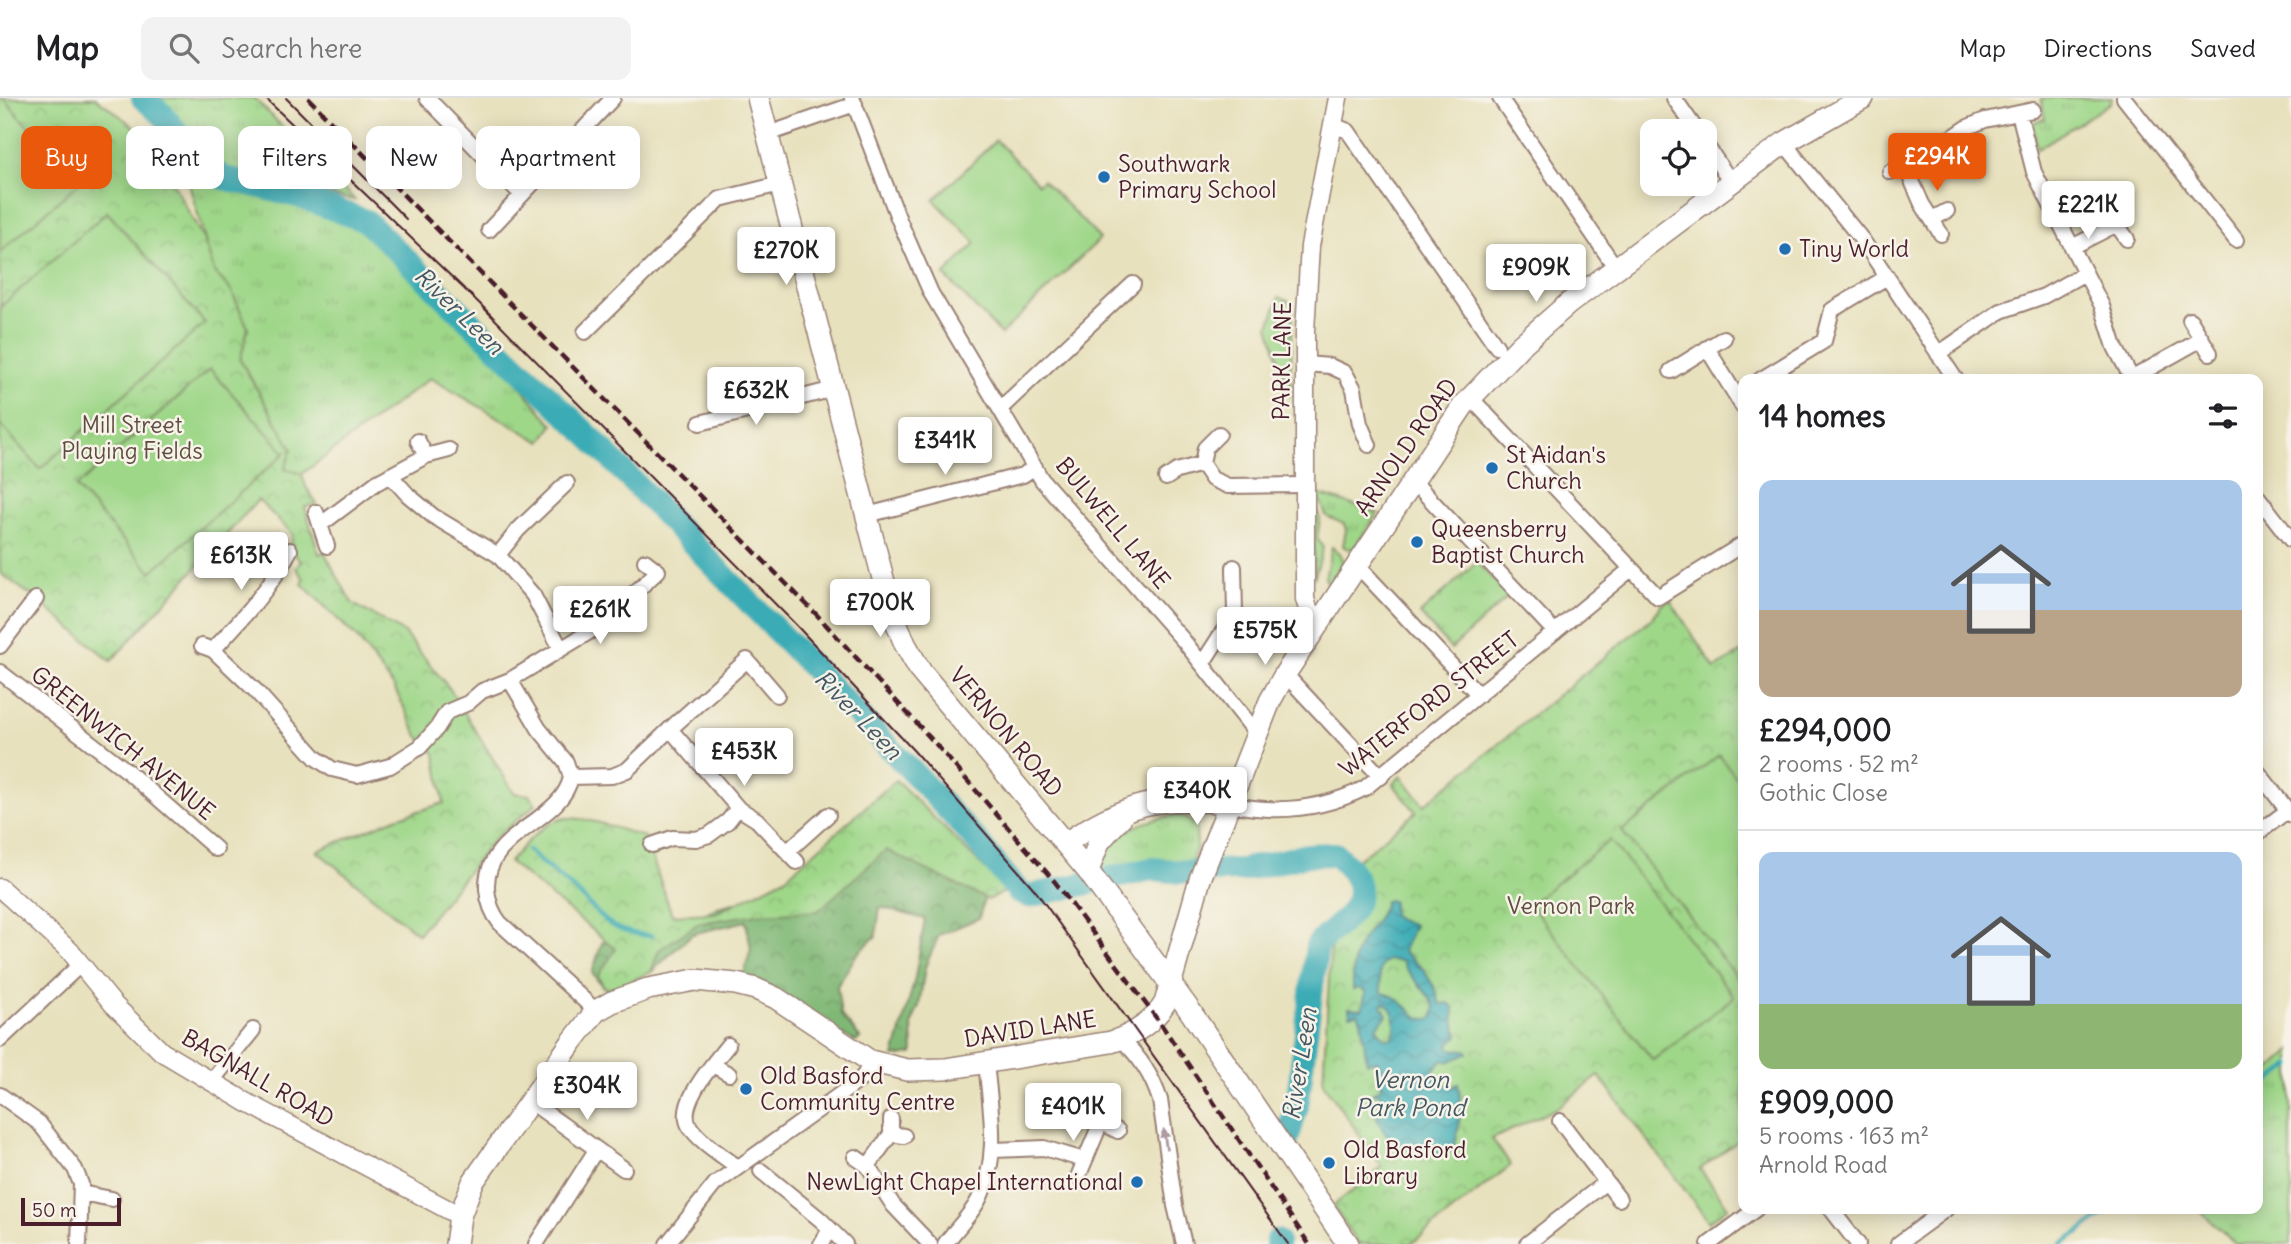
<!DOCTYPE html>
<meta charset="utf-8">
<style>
:root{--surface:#fff;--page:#f2f2f2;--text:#202124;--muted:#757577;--line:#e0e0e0;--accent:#ea580c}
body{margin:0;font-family:Delius,sans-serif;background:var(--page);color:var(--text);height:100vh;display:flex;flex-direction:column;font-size:26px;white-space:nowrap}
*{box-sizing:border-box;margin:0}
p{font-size:23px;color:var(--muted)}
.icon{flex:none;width:38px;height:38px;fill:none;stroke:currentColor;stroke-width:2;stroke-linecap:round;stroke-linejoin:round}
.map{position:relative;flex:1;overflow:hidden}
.panel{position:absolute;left:1738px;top:276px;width:525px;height:840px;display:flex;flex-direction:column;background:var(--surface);border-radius:14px;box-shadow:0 4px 18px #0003}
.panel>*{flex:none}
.guide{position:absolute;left:21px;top:28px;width:665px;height:63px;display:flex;gap:14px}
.controls{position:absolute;left:1640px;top:21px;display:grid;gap:14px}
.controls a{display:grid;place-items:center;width:77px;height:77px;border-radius:14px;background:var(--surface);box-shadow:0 4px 18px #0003;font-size:35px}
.scale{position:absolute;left:21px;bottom:18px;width:100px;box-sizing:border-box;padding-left:7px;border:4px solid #4a1f2b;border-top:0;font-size:19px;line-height:24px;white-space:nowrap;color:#4a1f2b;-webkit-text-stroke:5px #f7f3e8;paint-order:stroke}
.price{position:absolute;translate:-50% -60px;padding:0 16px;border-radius:7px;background:#fff;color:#222;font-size:23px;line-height:46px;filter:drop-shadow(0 2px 4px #0008)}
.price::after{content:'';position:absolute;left:50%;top:42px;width:21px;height:16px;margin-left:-10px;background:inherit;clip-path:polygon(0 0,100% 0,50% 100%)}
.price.on{background:var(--accent);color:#fff}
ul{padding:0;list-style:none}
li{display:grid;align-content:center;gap:14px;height:371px;padding:0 21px}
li+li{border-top:2px solid var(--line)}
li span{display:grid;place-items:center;height:217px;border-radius:14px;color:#555}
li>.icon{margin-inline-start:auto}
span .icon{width:126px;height:126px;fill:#fffc;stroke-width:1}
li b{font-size:30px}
h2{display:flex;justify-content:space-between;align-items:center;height:84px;padding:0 21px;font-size:30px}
.chip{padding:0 24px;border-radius:14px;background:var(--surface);box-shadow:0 4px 18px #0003;font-size:24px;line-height:63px}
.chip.on{background:var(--accent);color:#fff}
header{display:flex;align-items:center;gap:42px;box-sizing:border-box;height:98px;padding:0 35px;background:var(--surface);border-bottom:2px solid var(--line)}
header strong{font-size:33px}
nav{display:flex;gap:38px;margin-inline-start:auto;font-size:24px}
.search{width:490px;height:63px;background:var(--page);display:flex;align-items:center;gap:18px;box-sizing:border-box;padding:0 24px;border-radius:14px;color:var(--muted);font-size:26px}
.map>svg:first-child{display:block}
.grass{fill:url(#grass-tufts);stroke:#747b5a;stroke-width:2}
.forest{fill:url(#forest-crowns);stroke:#646c50;stroke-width:2}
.park{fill:url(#park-crowns);stroke:#747b5a;stroke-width:2}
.pitch{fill:#9fd789;stroke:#747b5a;stroke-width:2}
.water{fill:url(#water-waves);stroke:#426670;stroke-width:2;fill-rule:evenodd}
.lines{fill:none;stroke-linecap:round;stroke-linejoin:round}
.stream{stroke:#3bacb6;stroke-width:4.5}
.river{stroke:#3bacb6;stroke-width:24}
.minor-casing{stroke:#998074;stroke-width:18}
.tertiary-casing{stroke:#998074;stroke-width:21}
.secondary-casing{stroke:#998074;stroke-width:24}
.minor{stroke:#fff;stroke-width:14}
.tertiary{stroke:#fff;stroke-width:18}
.secondary{stroke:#fff;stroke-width:21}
.tram{stroke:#4a1f2b;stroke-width:2}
.rail{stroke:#4a1f2b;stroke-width:4.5;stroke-dasharray:10 5;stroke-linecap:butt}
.oneway{fill:#ae9aa0}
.poi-dot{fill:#1f6fb2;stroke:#f7f3e8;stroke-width:2.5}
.labels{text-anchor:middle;stroke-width:5;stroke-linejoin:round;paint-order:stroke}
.poi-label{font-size:23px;fill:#4a1f2b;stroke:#f7f3e8;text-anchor:start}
.street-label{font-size:23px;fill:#4a1f2b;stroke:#f7f3e8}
.park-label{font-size:23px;fill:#5f4d42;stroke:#f7f3e8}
.water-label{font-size:24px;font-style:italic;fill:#445763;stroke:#f7f3e8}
</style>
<header>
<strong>Map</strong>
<div class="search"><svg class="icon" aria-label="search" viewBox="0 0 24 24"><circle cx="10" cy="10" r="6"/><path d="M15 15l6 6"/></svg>Search here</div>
<nav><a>Map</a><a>Directions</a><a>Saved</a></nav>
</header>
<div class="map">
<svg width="2291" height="1146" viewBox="0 0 2291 1146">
<defs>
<pattern id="grass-tufts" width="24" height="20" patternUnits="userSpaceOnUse" patternTransform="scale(1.75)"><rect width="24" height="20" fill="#9fd789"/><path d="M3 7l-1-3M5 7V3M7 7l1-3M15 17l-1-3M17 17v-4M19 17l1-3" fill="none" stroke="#8ab876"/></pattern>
<pattern id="forest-crowns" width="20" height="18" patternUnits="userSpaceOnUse" patternTransform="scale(1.75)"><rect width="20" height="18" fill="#7fb875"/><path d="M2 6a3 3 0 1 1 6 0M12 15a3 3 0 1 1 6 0" fill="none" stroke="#6a9560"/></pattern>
<pattern id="park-crowns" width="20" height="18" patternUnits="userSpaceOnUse" patternTransform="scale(1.75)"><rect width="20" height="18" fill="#9fd789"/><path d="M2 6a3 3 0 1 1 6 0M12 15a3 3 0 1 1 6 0" fill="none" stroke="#8ab876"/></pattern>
<pattern id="water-waves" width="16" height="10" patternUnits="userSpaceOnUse" patternTransform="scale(1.75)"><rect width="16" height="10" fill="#3bacb6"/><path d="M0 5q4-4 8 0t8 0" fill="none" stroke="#348b94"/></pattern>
</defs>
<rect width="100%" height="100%" fill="#f7f3e8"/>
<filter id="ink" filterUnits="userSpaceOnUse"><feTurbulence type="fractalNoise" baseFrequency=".0143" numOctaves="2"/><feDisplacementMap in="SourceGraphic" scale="14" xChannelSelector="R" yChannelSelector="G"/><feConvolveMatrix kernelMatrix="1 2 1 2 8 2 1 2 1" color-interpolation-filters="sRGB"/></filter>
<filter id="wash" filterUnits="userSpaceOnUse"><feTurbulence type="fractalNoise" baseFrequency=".00686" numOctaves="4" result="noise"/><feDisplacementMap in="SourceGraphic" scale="28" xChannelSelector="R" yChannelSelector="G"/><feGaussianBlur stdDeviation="1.57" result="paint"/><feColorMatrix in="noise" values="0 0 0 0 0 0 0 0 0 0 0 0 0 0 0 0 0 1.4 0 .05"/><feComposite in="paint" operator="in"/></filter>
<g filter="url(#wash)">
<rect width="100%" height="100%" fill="#e8e1bd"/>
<path class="grass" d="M142,0H254L355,102L226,76C189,63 171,24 142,0Z
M2041,0H2112L2111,5L2037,51L2033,28L2036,23L2045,21Z
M213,81L367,121L472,230L553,327L541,344L430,280L302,376L285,371L292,351L240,262L248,230L231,192L214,174L188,82Z
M1279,199L1292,205L1293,212L1290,299L1269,228Z
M1315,395L1378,415L1354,450L1348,451L1343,448L1346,432L1344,426L1326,418L1319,399Z
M1313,402L1320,421L1317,440L1323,450L1314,481Z
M1332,449L1340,456L1343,464L1328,486L1325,480Z
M1477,464L1509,498L1451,551L1420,516Z
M1171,718H1183L1196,727L1197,749L1191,763L1151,762L1102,773C1099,737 1144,723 1171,718Z
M2291,953V1146H2236L2198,1111H2258V984Z"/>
<path class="forest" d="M884,735L988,787L979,820L939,837L925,869L919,908L912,925L913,956L894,959L915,880L925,821L880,809L876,838L857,856L837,888L841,917L860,940L856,944L743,879L751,851L746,823L692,836L651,874L603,889L592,875L602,845L633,829L690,823L718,809L760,798Z"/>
<path class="park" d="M0,0H96L148,39L205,144L214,174L231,192L248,230L240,262L292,351L285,371L302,376L306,389L317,406L305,409L319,456L324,454L352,505L404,535L450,591L514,695L529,697L536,706L494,741L418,836L317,753L396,720L444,705L435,655L418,638L394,589L357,540L302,486L304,481L296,470L301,463L290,452L293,436L258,402L111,563L36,501L0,475Z
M1670,502L1715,571L1743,553V1039L1700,1071L1728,1109L1709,1124L1599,978L1555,1011L1492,1041L1511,1067L1411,1146H1358L1333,1108L1382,1069L1323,985L1331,845C1358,817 1379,802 1356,763L1416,714L1393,686L1401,678L1424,707L1652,520L1662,507Z
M896,682L1007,793L988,802L886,752L818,813L758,816L699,825L659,852L651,874L607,894L598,878L616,851L509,764C523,748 547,719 570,720C595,721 622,733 645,739L672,817L716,815L785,780Z"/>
<path class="pitch" d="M0,0H3L79,85L0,154Z
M996,42L1038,86L1043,82L1100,141L1001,236L944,177L976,145L934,102Z
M107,114L205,225L40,371L0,326V209Z
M210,271L285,355L151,474L76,389Z
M1719,657L1743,688V887L1622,733Z
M1610,742L1734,899L1653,962L1530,806Z"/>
<path class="water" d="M1389,802L1393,804C1391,827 1399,820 1414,827L1403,853L1423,871L1436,892L1440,906L1449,905L1454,910V922L1458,938L1450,944L1449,951L1466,952L1468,955L1449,964L1443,962L1432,974L1439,982L1451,989L1458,986C1463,1007 1459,1031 1454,1052C1433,1062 1404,1054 1387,1037C1382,1032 1379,1024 1376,1018L1382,1015L1380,996L1372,995L1381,990L1378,963L1367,964L1361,922L1358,915L1350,917L1349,910L1362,911L1366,893L1359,890L1353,892C1353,874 1352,858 1362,842C1370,829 1382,818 1385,803ZM1388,862L1402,863C1410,881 1427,891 1435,909L1433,920C1411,927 1407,898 1382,895C1381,883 1375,870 1388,862ZM1384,904C1395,911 1398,929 1392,940H1385L1376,930L1387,917L1382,907Z"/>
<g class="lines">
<path class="stream" d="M528,752C544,768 562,780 578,795C606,823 609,834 652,838
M2258,992L2291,967
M2061,1146L2113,1111"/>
<path class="river" d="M143,0L163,17L198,60L212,72L224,80L298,98L366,123L593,342L909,670L974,740L1019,794L1029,798L1152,771L1181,774L1242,772L1307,757L1335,756C1355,774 1370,791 1349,817C1339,829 1326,835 1317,848L1297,1008L1287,1042
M1277,1143V1146"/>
</g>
</g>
<g filter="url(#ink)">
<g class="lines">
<defs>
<path id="minor" d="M427,0L522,97
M852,0L899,122L931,195L1042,382L1183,542L1257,636
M1500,0L1616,170
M1674,0L1697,33
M2124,0L2236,142
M2019,15L2034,74L2102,208L2115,249L2132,281
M1333,27L1348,33L1497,249
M768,36L855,6
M1704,44L1731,84
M1784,45L1863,143L1956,282
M1905,67L1922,106L1941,136
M1890,74L1920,61L1968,29L1985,22L2033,12
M2106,111L2127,141
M1932,121L1947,113
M489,132L613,0
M2072,149L2117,126
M2190,222L2210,255
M585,234L720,101L780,86
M1707,250L1743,309
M1938,256L2001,213L2044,198L2085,175
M1305,266L1330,268L1345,275L1354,291L1360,326L1369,347
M1671,273L1724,240
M1760,282L1824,243L1832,212L1887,179
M2129,282L2202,241
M1470,299L1658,499L1743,446
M1000,311L1133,186
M700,325L834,291
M1219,336L1205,350L1202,366L1212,381L1228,388L1305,387
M418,343L426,358L449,352
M390,377L408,397L433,418L498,457L533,497L561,551
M1166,380L1177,373L1202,366
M1413,383L1555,534
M2258,399L2291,442
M316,414L327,448
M867,417L1023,377L1035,369
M320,427L376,385L426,358
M498,457L518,432L567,385
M1357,467L1479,597
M0,548L36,501
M202,548L213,552L255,592L316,660L332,671L357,677L390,668L420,649L437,630L447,614L468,605L482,593L510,582L599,528L658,473L645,463
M213,552C242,521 271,490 290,452
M1202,566L1235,515L1234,469
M0,574L126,672L216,751
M1285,576L1381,679
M510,582L539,631L566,664L571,679C562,725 484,734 487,791C488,804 492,815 500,825L596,913
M670,631L738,710L757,722L797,764
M2258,674L2291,717
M571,679L612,678L627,672L670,631L747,562L777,597
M1229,706C1276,716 1322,712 1365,690L1631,471
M2258,735L2287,713
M652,747L672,740L696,741L709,737L728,723L738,710
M788,753L828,717
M1121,941C1140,959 1152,977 1160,1002L1175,1108L1184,1146
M0,942L81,866
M728,947C714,965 675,1007 690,1029C701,1045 722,1057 737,1069
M713,967L729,976
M211,984L253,932
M0,997L39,1025L75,1071L81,1086L79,1146
M531,1004L624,1071
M1072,1008L1118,1033
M891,1021V1036L904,1038
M1560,1023L1619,1101
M994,1052L1044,1050L1084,1062
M855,1059L868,1068L893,1107L930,1146
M868,1068L891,1036
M761,1073L821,1122L845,1146
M1078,1079L1101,1024
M81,1095L112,1101
M1831,1111L1858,1146
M536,1146L596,1052
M667,1146L715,1086L860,982L865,976L870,963
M821,1146L830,1131
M945,1146C955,1132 970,1118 978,1103C1001,1060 990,1010 986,964
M1527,1146L1606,1084
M1709,1146L1756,1111
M1898,1146L1946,1111"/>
<path id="tertiary" d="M1318,526L1309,514L1305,501V233L1310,148L1338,0
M0,790L70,853L113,906L162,954L246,1004L460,1118"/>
<path id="secondary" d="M758,0L891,511L905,546L921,574L1088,773L1188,910L1348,1146
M1066,745C1120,707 1163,695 1229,706
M1088,773L1099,744L1122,718
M456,1146L460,1118L473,1084L572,944L596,913L612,904L648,891L695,882L736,886L756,891L776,900L870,963L907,972L945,971L1111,944C1132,938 1154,924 1165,905L1200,781L1270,603L1285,576L1463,308L1520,248L1568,206L1784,45L1863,0"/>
</defs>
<use href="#minor" class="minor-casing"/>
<use href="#tertiary" class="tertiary-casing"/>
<use href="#secondary" class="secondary-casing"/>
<use href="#minor" class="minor"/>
<use href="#tertiary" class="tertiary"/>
<use href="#secondary" class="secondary"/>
<path class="tram" d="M265,0L480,206L796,527L914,653L1035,792L1288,1146
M286,0L406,121"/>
<path class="rail" d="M308,0L816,516L934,644L1055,784L1163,929L1309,1146"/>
</g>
<defs><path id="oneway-solid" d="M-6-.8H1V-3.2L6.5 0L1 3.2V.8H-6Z" transform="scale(1.75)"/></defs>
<use class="oneway" href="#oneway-solid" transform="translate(1165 1041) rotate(-98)"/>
</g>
<g class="poi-dot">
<circle cx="1104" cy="79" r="7"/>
<circle cx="1785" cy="151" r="7"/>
<circle cx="1492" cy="370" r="7"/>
<circle cx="1417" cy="444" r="7"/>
<circle cx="746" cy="991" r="7"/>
<circle cx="1329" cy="1065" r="7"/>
<circle cx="1137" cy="1084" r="7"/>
</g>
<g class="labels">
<g class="poi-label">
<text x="1118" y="74">Southwark<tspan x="1118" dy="26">Primary School</tspan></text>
<text x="1799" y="159">Tiny World</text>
<text x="1506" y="365">St Aidan's<tspan x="1506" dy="26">Church</tspan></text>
<text x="1431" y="439">Queensberry<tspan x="1431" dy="26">Baptist Church</tspan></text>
<text x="760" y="986">Old Basford<tspan x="760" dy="26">Community Centre</tspan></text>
<text x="1343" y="1060">Old Basford<tspan x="1343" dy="26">Library</tspan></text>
<text x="1123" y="1092" text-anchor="end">NewLight Chapel International</text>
</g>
<g class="street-label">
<text transform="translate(1282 263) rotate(-89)" y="8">PARK LANE</text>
<text transform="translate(1406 349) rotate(-55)" y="8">ARNOLD ROAD</text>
<text transform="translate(1113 425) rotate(50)" y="8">BULWELL LANE</text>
<text transform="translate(1429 606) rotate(-38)" y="8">WATERFORD STREET</text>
<text transform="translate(1006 634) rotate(50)" y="8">VERNON ROAD</text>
<text transform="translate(123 645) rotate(39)" y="8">GREENWICH AVENUE</text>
<text transform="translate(1030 931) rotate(-9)" y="8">DAVID LANE</text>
<text transform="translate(258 980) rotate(30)" y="8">BAGNALL ROAD</text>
</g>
<g class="park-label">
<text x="132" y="335">Mill Street<tspan x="132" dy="26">Playing Fields</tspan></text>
<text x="1571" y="816">Vernon Park</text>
</g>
<g class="water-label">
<text transform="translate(459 213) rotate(44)" y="8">River Leen</text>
<text transform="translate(858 617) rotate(46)" y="8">River Leen</text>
<text transform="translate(1300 966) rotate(-81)" y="8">River Leen</text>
<text x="1410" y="990">Vernon<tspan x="1410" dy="28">Park Pond</tspan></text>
</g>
</g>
</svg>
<div class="controls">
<a><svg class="icon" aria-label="locate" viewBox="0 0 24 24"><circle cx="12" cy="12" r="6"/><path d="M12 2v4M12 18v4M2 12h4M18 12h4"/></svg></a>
</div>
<div class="scale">50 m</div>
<b class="price on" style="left:1937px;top:95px">£294K</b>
<b class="price" style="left:2088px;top:143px">£221K</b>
<b class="price" style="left:786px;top:189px">£270K</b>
<b class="price" style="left:1536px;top:206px">£909K</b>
<b class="price" style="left:756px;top:329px">£632K</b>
<b class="price" style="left:945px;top:379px">£341K</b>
<b class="price" style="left:241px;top:494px">£613K</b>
<b class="price" style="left:880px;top:541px">£700K</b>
<b class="price" style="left:600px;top:548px">£261K</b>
<b class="price" style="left:1265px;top:569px">£575K</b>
<b class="price" style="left:744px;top:690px">£453K</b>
<b class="price" style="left:1197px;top:729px">£340K</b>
<b class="price" style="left:587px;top:1024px">£304K</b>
<b class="price" style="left:1073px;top:1045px">£401K</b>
<div class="guide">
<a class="chip on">Buy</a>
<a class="chip">Rent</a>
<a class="chip">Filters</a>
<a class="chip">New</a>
<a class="chip">Apartment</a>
</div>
<section class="panel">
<h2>14 homes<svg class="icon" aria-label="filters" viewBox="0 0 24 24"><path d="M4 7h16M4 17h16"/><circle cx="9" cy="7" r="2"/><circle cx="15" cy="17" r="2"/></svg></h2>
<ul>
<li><span style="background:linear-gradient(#a9c7e8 60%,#b9a48a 0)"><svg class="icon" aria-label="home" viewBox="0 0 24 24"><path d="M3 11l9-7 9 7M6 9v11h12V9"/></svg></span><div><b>£294,000</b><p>2 rooms · 52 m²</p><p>Gothic Close</p></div></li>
<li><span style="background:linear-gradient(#a9c7e8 70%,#8fb573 0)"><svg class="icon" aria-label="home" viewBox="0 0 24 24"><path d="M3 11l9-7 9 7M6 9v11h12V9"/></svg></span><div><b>£909,000</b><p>5 rooms · 163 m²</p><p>Arnold Road</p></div></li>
</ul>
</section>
</div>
